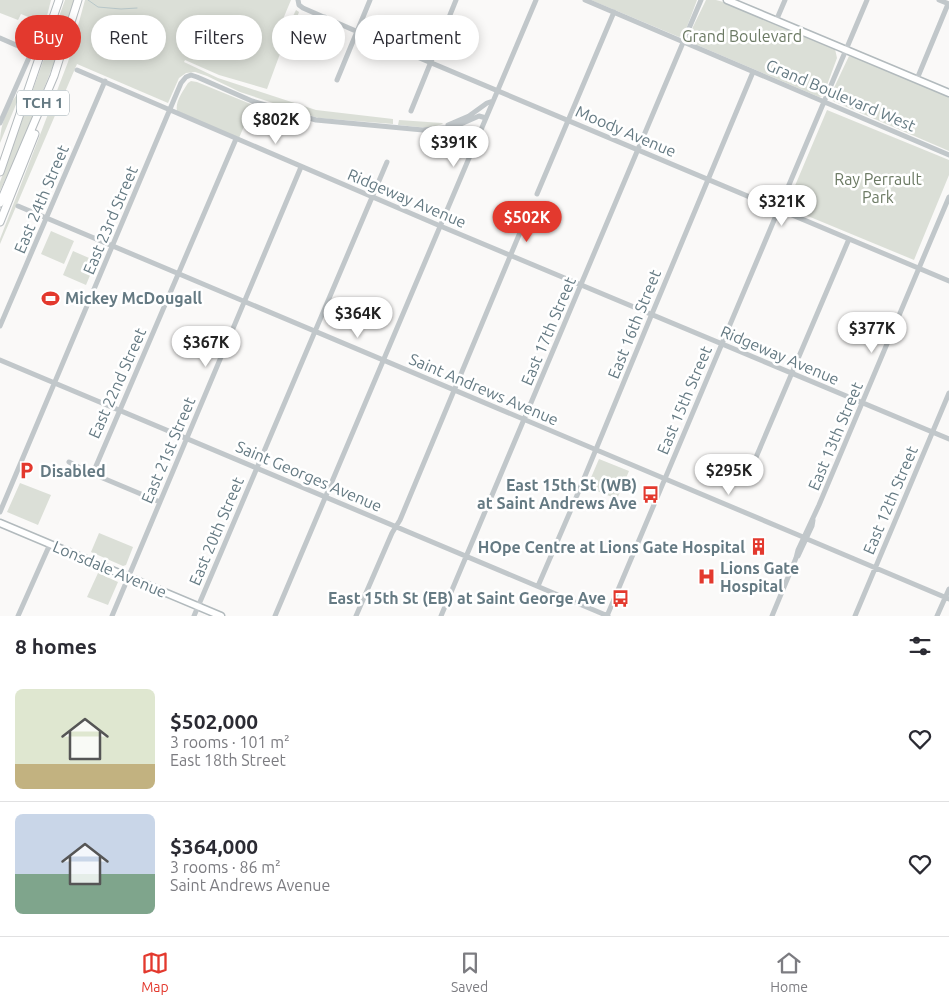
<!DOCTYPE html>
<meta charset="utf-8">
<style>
:root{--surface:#fff;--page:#f2f2f3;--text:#2b2b33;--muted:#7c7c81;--line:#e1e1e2;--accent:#e3392e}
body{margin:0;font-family:Ubuntu,sans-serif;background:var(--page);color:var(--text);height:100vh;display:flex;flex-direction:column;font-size:19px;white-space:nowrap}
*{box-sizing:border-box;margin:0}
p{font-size:16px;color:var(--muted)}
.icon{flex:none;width:28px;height:28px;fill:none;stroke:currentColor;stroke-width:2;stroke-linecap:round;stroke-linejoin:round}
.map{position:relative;height:616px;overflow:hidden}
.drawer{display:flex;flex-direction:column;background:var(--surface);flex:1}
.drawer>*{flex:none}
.hud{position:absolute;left:15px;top:15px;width:500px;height:45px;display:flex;gap:10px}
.price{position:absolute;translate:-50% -42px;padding:0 11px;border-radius:18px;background:#fff;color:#222;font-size:16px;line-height:32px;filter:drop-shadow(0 1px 2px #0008)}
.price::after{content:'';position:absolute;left:50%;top:30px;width:15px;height:11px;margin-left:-8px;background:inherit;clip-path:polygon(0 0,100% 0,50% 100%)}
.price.current{background:var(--accent);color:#fff}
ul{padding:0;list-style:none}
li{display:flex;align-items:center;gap:15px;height:125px;padding:0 15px}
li+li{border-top:1px solid var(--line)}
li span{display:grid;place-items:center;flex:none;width:140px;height:100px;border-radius:8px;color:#555}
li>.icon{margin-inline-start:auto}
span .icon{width:60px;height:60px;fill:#fffc;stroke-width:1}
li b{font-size:21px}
h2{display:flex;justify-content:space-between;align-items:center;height:60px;padding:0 15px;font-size:21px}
.chip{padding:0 18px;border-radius:22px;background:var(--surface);box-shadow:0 2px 12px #0003;font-size:18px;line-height:45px}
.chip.current{background:var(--accent);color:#fff}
.tab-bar{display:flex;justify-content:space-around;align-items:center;height:70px;border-top:1px solid var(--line);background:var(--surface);font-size:14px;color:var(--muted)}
.tab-bar a{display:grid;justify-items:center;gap:2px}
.tab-bar .current{color:var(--accent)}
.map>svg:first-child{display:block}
.green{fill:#dbdfd7}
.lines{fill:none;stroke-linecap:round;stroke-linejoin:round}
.stream{stroke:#b8c7c9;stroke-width:1}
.major-casing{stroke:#b2babd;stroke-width:9}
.highway-casing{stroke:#b4babd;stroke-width:9}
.minor{stroke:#c1c7ca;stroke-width:5}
.major{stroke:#fff;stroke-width:6}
.highway{stroke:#fff;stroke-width:7}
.labels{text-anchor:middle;stroke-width:5;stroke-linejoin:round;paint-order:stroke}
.shield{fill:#fff;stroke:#93a2a8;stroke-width:1}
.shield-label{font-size:15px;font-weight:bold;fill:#657a83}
.park-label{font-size:16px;fill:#6c7a64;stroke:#fff}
.street-label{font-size:16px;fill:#657a83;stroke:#fff}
.poi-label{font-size:16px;font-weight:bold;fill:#657a83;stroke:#fff;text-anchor:start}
</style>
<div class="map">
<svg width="949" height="616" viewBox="0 0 949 616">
<rect width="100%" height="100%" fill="#faf9f8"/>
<path class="green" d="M0,0H51L45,24L21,14L18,20L0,13Z
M65,0H74L61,46L16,157L0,191V182Z
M85,0H291L273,43L279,44L296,10L299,12L293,29L313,37L307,52L284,43L267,89L219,75L185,60L184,62L218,78L316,110L393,119V124L318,118L240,92L207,76L195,72L186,73L179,78L168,103L77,64L0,244V239L68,62Z
M591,0H697L684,35L679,37Z
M706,0H716L731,4L835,49L837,58L823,96L819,97L690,42V33Z
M849,56L875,64L949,95V151L833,101L831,98L832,92Z
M191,81L197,82L253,105L239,138L177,111C175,102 183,91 188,83Z
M22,90L0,143C0,126 8,101 22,90Z
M827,110L949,160V175L914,260L786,207Z
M399,120L442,123L443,124L428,128L398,125Z
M51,231L74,241L64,264L41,254Z
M73,251L96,261L86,285L63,275Z
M599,459L629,471L617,499L587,487Z
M20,483L51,495L38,525L7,512Z
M99,533L133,547L126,565L123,566L91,552Z
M98,573L118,582L108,605L87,597Z"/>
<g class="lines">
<path class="stream" d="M88,0L98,7L121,9L137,8"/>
<defs>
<path id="major" d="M727,0L949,93
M0,523L221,616"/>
<path id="highway" d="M0,172L59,0
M0,203L54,76L78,0
M0,222L35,134"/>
</defs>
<use href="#major" class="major-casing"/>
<use href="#highway" class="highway-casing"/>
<path class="minor" d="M298,0L299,5L303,8L365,35L949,281
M585,0L949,155
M939,0L949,4
M776,21L785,0
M319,35L325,17
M0,38L32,52
M77,70L445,228L949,439
M917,79L948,4
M337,80L370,0
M411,111L456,0
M0,123L43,26
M448,125L469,116L487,103L493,101
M537,194L614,12
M18,206L803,537
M0,326L105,81
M0,360L608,616
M69,462L86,471L160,502
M754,462L849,239
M93,473L236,139
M0,512L181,83L186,77L191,75L197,77L252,101L316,120L423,130L454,127L479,116L486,118
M807,539L949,599
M798,556L812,526L813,520
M538,586L573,505L649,321L753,72
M18,616L50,544
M112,616L301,167
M194,616L387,162
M275,616L536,0
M356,616L392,533L400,520L524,223
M441,616L701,0
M607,616L867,0
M772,616L796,558L798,550L819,505L949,197
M855,616L949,393
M937,616L949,589"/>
<use href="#major" class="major"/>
<use href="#highway" class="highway"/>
</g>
<defs>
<symbol id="stadium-bare" viewBox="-9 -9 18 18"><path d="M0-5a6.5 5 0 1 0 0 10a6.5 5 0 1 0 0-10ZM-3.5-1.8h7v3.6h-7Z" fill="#e3392e" stroke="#fff" stroke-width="2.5" paint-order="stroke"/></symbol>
<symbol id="parking-bare" viewBox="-9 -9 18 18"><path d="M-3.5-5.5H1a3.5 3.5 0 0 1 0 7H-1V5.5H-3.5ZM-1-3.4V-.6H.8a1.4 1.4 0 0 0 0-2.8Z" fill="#e3392e" stroke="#fff" stroke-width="2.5" paint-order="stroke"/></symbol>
<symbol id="bus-bare" viewBox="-9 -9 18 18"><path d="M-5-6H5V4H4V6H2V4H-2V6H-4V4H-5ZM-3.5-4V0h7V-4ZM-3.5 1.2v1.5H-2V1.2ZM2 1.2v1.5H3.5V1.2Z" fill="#e3392e" stroke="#fff" stroke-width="2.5" paint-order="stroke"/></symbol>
<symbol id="building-bare" viewBox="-9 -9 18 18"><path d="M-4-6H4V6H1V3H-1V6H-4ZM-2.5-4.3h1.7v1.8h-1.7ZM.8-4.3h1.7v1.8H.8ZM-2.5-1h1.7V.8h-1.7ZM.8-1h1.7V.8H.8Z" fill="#e3392e" stroke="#fff" stroke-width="2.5" paint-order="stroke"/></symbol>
<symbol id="hospital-bare" viewBox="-9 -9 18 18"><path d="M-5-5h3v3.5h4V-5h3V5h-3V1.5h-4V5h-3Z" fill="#e3392e" stroke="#fff" stroke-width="2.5" paint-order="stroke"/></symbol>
</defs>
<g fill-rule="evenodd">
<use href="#stadium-bare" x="38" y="286" width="25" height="25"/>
<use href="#parking-bare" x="14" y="458" width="25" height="25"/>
<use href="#bus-bare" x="638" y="482" width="25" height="25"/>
<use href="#building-bare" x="746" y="534" width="25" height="25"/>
<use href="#hospital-bare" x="694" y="564" width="25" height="25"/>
<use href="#bus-bare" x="608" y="586" width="25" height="25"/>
</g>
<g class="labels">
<rect class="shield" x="17" y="90.5" width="52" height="25" rx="4"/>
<g class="shield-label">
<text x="43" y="108">TCH 1</text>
</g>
<g class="park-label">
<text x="742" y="42">Grand Boulevard</text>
<text x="878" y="185">Ray Perrault<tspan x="878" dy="18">Park</tspan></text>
</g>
<g class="street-label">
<text transform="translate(841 95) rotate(23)" y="6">Grand Boulevard West</text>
<text transform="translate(626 131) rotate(23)" y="6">Moody Avenue</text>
<text transform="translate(407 198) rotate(23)" y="6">Ridgeway Avenue</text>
<text transform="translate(41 199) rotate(-67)" y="6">East 24th Street</text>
<text transform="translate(110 220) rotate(-67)" y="6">East 23rd Street</text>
<text transform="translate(634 324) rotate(-68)" y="6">East 16th Street</text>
<text transform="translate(548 331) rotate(-67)" y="6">East 17th Street</text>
<text transform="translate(780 355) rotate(23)" y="6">Ridgeway Avenue</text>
<text transform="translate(117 383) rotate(-66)" y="6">East 22nd Street</text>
<text transform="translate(484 389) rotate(23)" y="6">Saint Andrews Avenue</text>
<text transform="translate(684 400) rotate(-67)" y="6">East 15th Street</text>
<text transform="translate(835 436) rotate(-67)" y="6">East 13th Street</text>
<text transform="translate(168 450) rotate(-67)" y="6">East 21st Street</text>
<text transform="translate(309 476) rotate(23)" y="6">Saint Georges Avenue</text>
<text transform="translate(890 500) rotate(-67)" y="6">East 12th Street</text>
<text transform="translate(216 531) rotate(-67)" y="6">East 20th Street</text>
<text transform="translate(110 569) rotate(23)" y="6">Lonsdale Avenue</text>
</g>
<g class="poi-label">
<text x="65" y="304">Mickey McDougall</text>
<text x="40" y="477">Disabled</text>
<text x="637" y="491" text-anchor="end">East 15th St (WB)<tspan x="637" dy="18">at Saint Andrews Ave</tspan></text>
<text x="745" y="553" text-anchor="end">HOpe Centre at Lions Gate Hospital</text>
<text x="720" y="574">Lions Gate<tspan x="720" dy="18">Hospital</tspan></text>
<text x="606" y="604" text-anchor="end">East 15th St (EB) at Saint George Ave</text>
</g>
</g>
</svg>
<b class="price" style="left:276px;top:145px">$802K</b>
<b class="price" style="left:454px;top:168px">$391K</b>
<b class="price" style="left:782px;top:227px">$321K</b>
<b class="price current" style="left:527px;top:243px">$502K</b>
<b class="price" style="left:358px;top:339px">$364K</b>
<b class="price" style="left:872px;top:354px">$377K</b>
<b class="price" style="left:206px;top:368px">$367K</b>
<b class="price" style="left:729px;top:496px">$295K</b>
<div class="hud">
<a class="chip current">Buy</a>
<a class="chip">Rent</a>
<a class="chip">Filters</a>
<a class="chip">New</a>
<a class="chip">Apartment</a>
</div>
</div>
<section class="drawer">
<h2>8 homes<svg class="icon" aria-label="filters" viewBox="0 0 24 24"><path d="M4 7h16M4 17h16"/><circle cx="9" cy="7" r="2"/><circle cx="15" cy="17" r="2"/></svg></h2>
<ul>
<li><span style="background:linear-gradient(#dfe7d0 75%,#c2b280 0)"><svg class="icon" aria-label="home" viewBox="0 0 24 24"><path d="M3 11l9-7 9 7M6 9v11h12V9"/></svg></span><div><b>$502,000</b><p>3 rooms · 101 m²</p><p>East 18th Street</p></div><svg class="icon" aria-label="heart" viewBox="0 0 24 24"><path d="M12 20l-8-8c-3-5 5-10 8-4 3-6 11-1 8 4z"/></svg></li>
<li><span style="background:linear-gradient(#c9d6e8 60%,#7fa58c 0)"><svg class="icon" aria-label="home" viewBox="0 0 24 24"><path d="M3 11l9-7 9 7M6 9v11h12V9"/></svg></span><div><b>$364,000</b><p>3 rooms · 86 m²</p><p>Saint Andrews Avenue</p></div><svg class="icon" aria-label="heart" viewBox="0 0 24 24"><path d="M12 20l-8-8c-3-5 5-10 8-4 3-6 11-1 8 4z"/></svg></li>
</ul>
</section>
<nav class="tab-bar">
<a class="current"><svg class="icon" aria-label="map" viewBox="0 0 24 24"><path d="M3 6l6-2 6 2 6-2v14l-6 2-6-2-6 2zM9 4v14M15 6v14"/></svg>Map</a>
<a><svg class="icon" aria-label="saved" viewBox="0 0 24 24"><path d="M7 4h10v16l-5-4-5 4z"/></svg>Saved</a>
<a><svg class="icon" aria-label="home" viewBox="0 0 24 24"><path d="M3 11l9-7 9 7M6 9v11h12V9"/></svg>Home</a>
</nav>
